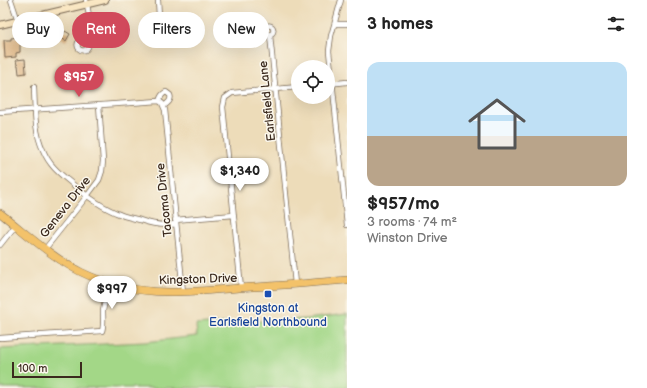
<!DOCTYPE html>
<meta charset="utf-8">
<style>
:root{--surface:#fff;--page:#f6f6f6;--text:#222;--muted:#767676;--line:#e0e0e0;--accent:#d1495b}
body{margin:0;font-family:"Balsamiq Sans",sans-serif;background:var(--page);color:var(--text);height:100vh;display:flex;flex-direction:column;font-size:15px;white-space:nowrap}
*{box-sizing:border-box;margin:0}
p{font-size:13px;color:var(--muted)}
.icon{flex:none;width:22px;height:22px;fill:none;stroke:currentColor;stroke-width:2;stroke-linecap:round;stroke-linejoin:round}
.map{position:relative;flex:1;overflow:hidden}
.sheet{display:flex;flex-direction:column;background:var(--surface);width:300px}
.sheet>*{flex:none}
.banner{position:absolute;left:12px;top:12px;width:275px;height:36px;display:flex;gap:8px}
.tools{position:absolute;left:291px;top:60px;display:grid;gap:8px}
.tools a{display:grid;place-items:center;width:44px;height:44px;border-radius:50%;background:var(--surface);box-shadow:0 4px 16px #0002;font-size:20px}
.scale{position:absolute;left:12px;bottom:10px;width:70px;box-sizing:border-box;padding-left:4px;border:2px solid #3b2a1e;border-top:0;font-size:11px;line-height:14px;white-space:nowrap;color:#3b2a1e;-webkit-text-stroke:3px #fbf7ec;paint-order:stroke}
.price{position:absolute;translate:-50% -34px;padding:0 9px;border-radius:14px;background:#fff;color:#222;font-size:13px;line-height:26px;filter:drop-shadow(0 1px 2px #0008)}
.price::after{content:'';position:absolute;left:50%;top:24px;width:12px;height:9px;margin-left:-6px;background:inherit;clip-path:polygon(0 0,100% 0,50% 100%)}
.price.active{background:var(--accent);color:#fff}
ul{padding:0;list-style:none}
li{display:grid;align-content:center;gap:8px;height:212px;padding:0 20px}
li+li{border-top:1px solid var(--line)}
li span{display:grid;place-items:center;height:124px;border-radius:12px;color:#555}
li>.icon{margin-inline-start:auto}
span .icon{width:72px;height:72px;fill:#fffc;stroke-width:1}
li b{font-size:17px}
h2{display:flex;justify-content:space-between;align-items:center;height:48px;padding:0 20px;font-size:17px}
.pill{padding:0 14px;border-radius:18px;background:var(--surface);box-shadow:0 4px 16px #0002;font-size:14px;line-height:36px}
.pill.active{background:var(--accent);color:#fff}
main{display:flex;flex:1;min-height:0}
.map>svg:first-child{display:block}
.green{fill:#a3d787;stroke:#6f8052}
.building{fill:#ddb17d}
.lines{fill:none;stroke-linecap:round;stroke-linejoin:round}
.minor-casing{stroke:#796854;stroke-width:6}
.secondary-casing{stroke:#796854;stroke-width:8}
.primary-casing{stroke:#796854;stroke-width:8}
.minor{stroke:#fff;stroke-width:4.5}
.secondary{stroke:#fae7c3;stroke-width:6}
.primary{stroke:#f3c26a;stroke-width:7}
.transit-dot{fill:#1a4fb4;stroke:#fbf7ec;stroke-width:1.5}
.labels{text-anchor:middle;stroke-width:3;stroke-linejoin:round;paint-order:stroke}
.street-label{font-size:12px;fill:#3b2a1e;stroke:#fbf7ec}
.transit-label{font-size:12px;fill:#164399;stroke:#fbf7ec}
</style>
<main>
<div class="map">
<svg width="347" height="388" viewBox="0 0 347 388">
<rect width="100%" height="100%" fill="#fbf7ec"/>
<filter id="ink" filterUnits="userSpaceOnUse"><feTurbulence type="fractalNoise" baseFrequency=".025" numOctaves="2"/><feDisplacementMap in="SourceGraphic" scale="8" xChannelSelector="R" yChannelSelector="G"/><feConvolveMatrix kernelMatrix="1 2 1 2 8 2 1 2 1" color-interpolation-filters="sRGB"/></filter>
<filter id="wash" filterUnits="userSpaceOnUse"><feTurbulence type="fractalNoise" baseFrequency=".012" numOctaves="4" result="noise"/><feDisplacementMap in="SourceGraphic" scale="16" xChannelSelector="R" yChannelSelector="G"/><feGaussianBlur stdDeviation="0.9" result="paint"/><feColorMatrix in="noise" values="0 0 0 0 0 0 0 0 0 0 0 0 0 0 0 0 0 1.4 0 .05"/><feComposite in="paint" operator="in"/></filter>
<g filter="url(#wash)">
<rect width="100%" height="100%" fill="#eddcb9"/>
<path class="green" d="M347,314V388H0V349L145,342L197,336L196,325L220,323L306,319Z"/>
<g id="blocks">
<path class="building" d="M46,26V34H38V27Z
M65,31L70,34L66,41L61,38Z
M20,37L21,44L20,45V52L16,53V57L5,58L4,40H11V38Z
M25,59L26,73L19,74L18,65H17L16,60Z"/>
</g>
</g>
<g filter="url(#ink)">
<use href="#blocks" fill-opacity="0" stroke="#796854" stroke-width="1"/>
<g class="lines">
<defs>
<path id="minor" d="M11,0L18,21
M341,0L331,36L329,51L347,225
M335,24H347
M264.5 30a4.5 4.5 0 1 1 9 0a4.5 4.5 0 1 1-9 0Z
M270,35L295,284
M77.5 45a5.5 5.5 0 1 1 11 0a5.5 5.5 0 1 1-11 0Z
M86,40C92,26 89,14 86,0
M153,40C161,24 159,18 158,0
M328,84L347,82
M34,87C35,108 34,131 43,150C49,165 59,173 70,182C85,195 101,207 119,214C125,217 133,218 140,220C151,224 164,226 176,224
M159,101L162,103L165,110L183,292
M159,101C161,96 162,94 166,92L170,95C172,100 168,103 164,106
M0,112L159,101
M175,220L234,215
M0,245L16,225
M45,249L87,196L99,180L102,171L103,161L99,105
M241,288L223,107L225,98L232,93L298,87
M0,338L102,331C104,325 103,318 103,311C104,302 108,293 112,284"/>
<path id="secondary" d="M0,25L105,0"/>
<path id="primary" d="M0,213C26,233 51,257 81,272C134,298 181,293 238,288C274,286 311,283 347,280"/>
</defs>
<use href="#minor" class="minor-casing"/>
<use href="#secondary" class="secondary-casing"/>
<use href="#primary" class="primary-casing"/>
<use href="#minor" class="minor"/>
<use href="#secondary" class="secondary"/>
<use href="#primary" class="primary"/>
</g>
</g>
<rect class="transit-dot" x="264" y="290" width="8" height="8" rx="2"/>
<g class="labels">
<g class="street-label">
<text transform="translate(267 101) rotate(-96)" y="4">Earlsfield Lane</text>
<text transform="translate(164 200) rotate(-96)" y="4">Tacoma Drive</text>
<text transform="translate(65 207) rotate(-52)" y="4">Geneva Drive</text>
<text transform="translate(198 279) rotate(-2)" y="4">Kingston Drive</text>
</g>
<g class="transit-label">
<text x="268" y="312">Kingston at<tspan x="268" dy="14">Earlsfield Northbound</tspan></text>
</g>
</g>
</svg>
<div class="tools">
<a><svg class="icon" aria-label="locate" viewBox="0 0 24 24"><circle cx="12" cy="12" r="6"/><path d="M12 2v4M12 18v4M2 12h4M18 12h4"/></svg></a>
</div>
<div class="scale">100 m</div>
<b class="price active" style="left:79px;top:98px">$957</b>
<b class="price" style="left:240px;top:192px">$1,340</b>
<b class="price" style="left:112px;top:310px">$997</b>
<div class="banner">
<a class="pill">Buy</a>
<a class="pill active">Rent</a>
<a class="pill">Filters</a>
<a class="pill">New</a>
</div>
</div>
<section class="sheet">
<h2>3 homes<svg class="icon" aria-label="filters" viewBox="0 0 24 24"><path d="M4 7h16M4 17h16"/><circle cx="9" cy="7" r="2"/><circle cx="15" cy="17" r="2"/></svg></h2>
<ul>
<li><span style="background:linear-gradient(#bfe0f5 60%,#b9a48a 0)"><svg class="icon" aria-label="home" viewBox="0 0 24 24"><path d="M3 11l9-7 9 7M6 9v11h12V9"/></svg></span><div><b>$957/mo</b><p>3 rooms · 74 m²</p><p>Winston Drive</p></div></li>
</ul>
</section>
</main>
